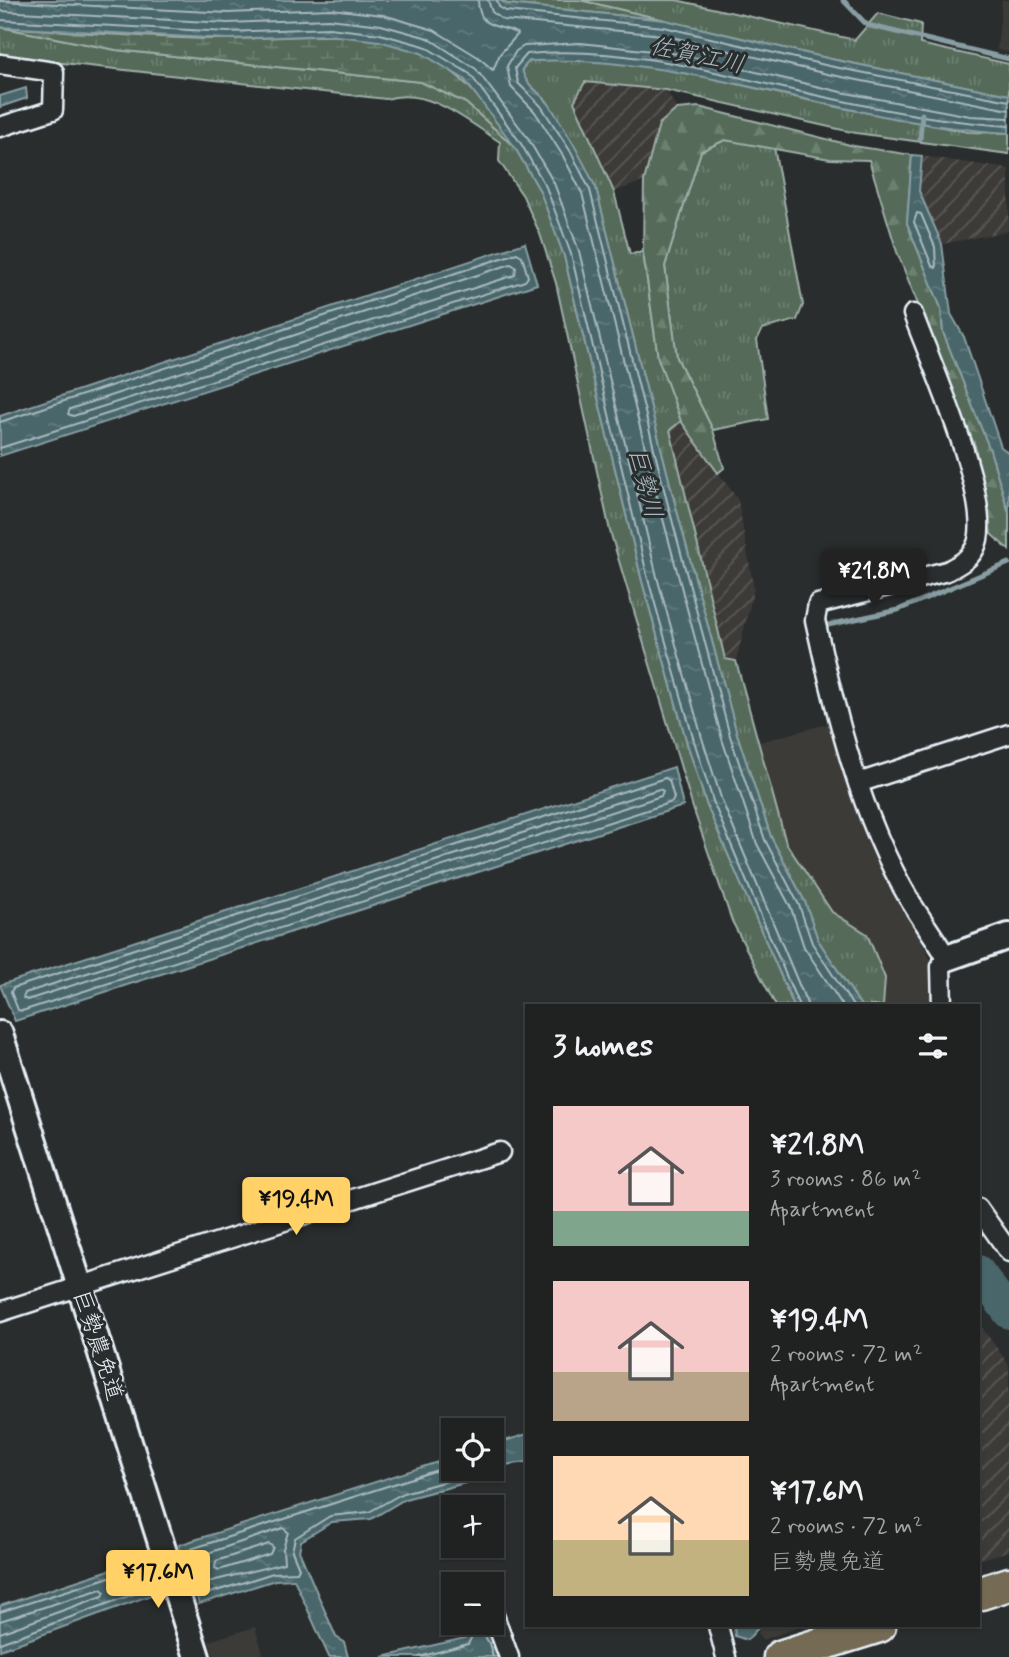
<!DOCTYPE html>
<meta charset="utf-8">
<style>
:root{--surface:#202222;--page:#2d2f2f;--text:#f1f3f6;--muted:#a2a4a5;--line:#3d3f40;--accent:#ffd166}
body{margin:0;font-family:Mynerve,"Klee One",sans-serif;background:var(--page);color:var(--text);height:100vh;display:flex;flex-direction:column;font-size:26px;white-space:nowrap}
*{box-sizing:border-box;margin:0}
p{font-size:23px;color:var(--muted)}
.icon{flex:none;width:38px;height:38px;fill:none;stroke:currentColor;stroke-width:2;stroke-linecap:round;stroke-linejoin:round}
.map{position:relative;flex:1;overflow:hidden}
.side{position:absolute;left:525px;top:1004px;width:455px;height:623px;display:flex;flex-direction:column;background:var(--surface);border-radius:0px;box-shadow:0 2px 5px #0004,0 0 0 2px var(--line)}
.side>*{flex:none}
.controls{position:absolute;left:441px;top:1418px;display:grid;gap:14px}
.controls a{display:grid;place-items:center;width:63px;height:63px;border-radius:0px;background:var(--surface);box-shadow:0 2px 5px #0004,0 0 0 2px var(--line);font-size:35px}
.price{position:absolute;translate:-50% -60px;padding:0 16px;border-radius:7px;background:var(--accent);color:#111;font-size:23px;line-height:46px;filter:drop-shadow(0 2px 4px #0008)}
.price::after{content:'';position:absolute;left:50%;top:42px;width:21px;height:16px;margin-left:-10px;background:inherit;clip-path:polygon(0 0,100% 0,50% 100%)}
.price.active{background:#222;color:#fff}
ul{padding:0;list-style:none}
li{display:flex;align-items:center;gap:21px;height:175px;padding:0 28px}
li span{display:grid;place-items:center;flex:none;width:196px;height:140px;border-radius:0px;color:#555}
li>.icon{margin-inline-start:auto}
span .icon{width:84px;height:84px;fill:#fffc;stroke-width:1}
li b{font-size:30px}
h2{display:flex;justify-content:space-between;align-items:center;height:84px;padding:0 28px;font-size:30px}
.map>svg:first-child{display:block}
.built{fill:#3e3b39}
.industrial{fill:url(#industrial-furrows)}
.grass{fill:url(#grass-tufts);stroke:#9eaea8;stroke-width:2}
.forest{fill:url(#forest-firs);stroke:#9eaea8;stroke-width:2}
.wetland{fill:url(#wetland-marsh);stroke:#9eaea8;stroke-width:2}
.water{fill:url(#water-ripples);stroke:#889ea3;stroke-width:2}
.lines{fill:none;stroke-linecap:round;stroke-linejoin:round}
.shore{stroke:#a8b9bf;stroke-width:2}
.stream{stroke:#889ea3;stroke-width:5}
.river{stroke:#48666a;stroke-width:32}
.street-casing{stroke:#e8f1f8;stroke-width:23}
.secondary-casing{stroke:#e8f1f8;stroke-width:30}
.highway-casing{stroke:#e8f1f8;stroke-width:37}
.street{stroke:#2a2d2e;stroke-width:18}
.secondary{stroke:#2a2d2e;stroke-width:24}
.highway{stroke:#746b52;stroke-width:32}
.labels{text-anchor:middle;stroke-width:6;stroke-linejoin:round;paint-order:stroke}
.street-label{font-size:23px;fill:#e8f1f8;stroke:#2a2d2e}
.water-label{font-size:24px;font-style:italic;fill:#a8b9bf;stroke:#2a2d2e}
</style>
<div class="map">
<svg width="1009" height="1657" viewBox="0 0 1009 1657">
<defs>
<pattern id="industrial-furrows" width="10" height="10" patternUnits="userSpaceOnUse" patternTransform="scale(1.75)"><rect width="10" height="10" fill="#3e3b39"/><path d="M-1 1l2-2M0 10L10 0M9 11l2-2" fill="none" stroke="#5a5856"/></pattern>
<pattern id="grass-tufts" width="24" height="20" patternUnits="userSpaceOnUse" patternTransform="scale(1.75)"><rect width="24" height="20" fill="#546b58"/><path d="M3 7l-1-3M5 7V3M7 7l1-3M15 17l-1-3M17 17v-4M19 17l1-3" fill="none" stroke="#6d8171"/></pattern>
<pattern id="forest-firs" width="22" height="20" patternUnits="userSpaceOnUse" patternTransform="scale(1.75)"><rect width="22" height="20" fill="#546b58"/><path d="M5 1l3.5 6h-7zM16 11l3.5 6h-7z" fill="#6d8171"/></pattern>
<pattern id="wetland-marsh" width="20" height="14" patternUnits="userSpaceOnUse" patternTransform="scale(1.75)"><rect width="20" height="14" fill="#546b58"/><path d="M1 5h8M5 5V1M11 12h8M15 12V8" fill="none" stroke="#6d8171"/></pattern>
<pattern id="water-ripples" width="26" height="14" patternUnits="userSpaceOnUse" patternTransform="scale(1.75)"><rect width="26" height="14" fill="#48666a"/><path d="M2 4q2-2 4 0t4 0M15 11q2-2 4 0t4 0" fill="none" stroke="#627c80"/></pattern>
</defs>
<rect width="100%" height="100%" fill="#2a2d2e"/>
<filter id="ink" filterUnits="userSpaceOnUse"><feTurbulence type="fractalNoise" baseFrequency=".0143" numOctaves="2"/><feDisplacementMap in="SourceGraphic" scale="14" xChannelSelector="R" yChannelSelector="G"/><feConvolveMatrix kernelMatrix="1 2 1 2 8 2 1 2 1" color-interpolation-filters="sRGB"/></filter>
<g filter="url(#ink)">
<path class="built" d="M1002,0H1009V52L997,50Z
M831,723L851,787L931,961L934,1006H883L885,978L867,934L832,912L786,843L756,743Z
M761,1626H803L762,1640L758,1632Z
M255,1627L264,1657H214L209,1641Z"/>
<path class="industrial" d="M585,82L666,90L677,109L659,124L644,181L614,192L574,102Z
M922,156L1009,169V231L942,244L919,191Z
M681,421L738,500L754,589L736,661L725,660L670,430Z
M978,1322L1009,1365V1551L978,1560Z"/>
<path class="grass" d="M579,0H676L855,40L878,13L921,24L920,44L1009,64V95L831,59Z
M0,27L116,50L421,82L466,103L514,146L540,191L564,256L642,581L687,743L707,806L794,1006H776L732,921L693,808L610,531L556,283L540,234L523,196L499,161L500,142C467,121 428,86 386,99L0,56Z
M579,59L676,70L838,107L968,132L1009,133V154L856,133L666,90L585,82L574,102L614,192L630,254L643,252L658,358L681,421L670,430L725,659L736,661L786,843L832,912L867,934L885,978L883,1006H861L818,940L805,902L771,837L737,734L674,500L596,188L547,101L524,79L522,69L529,61Z
M725,140L774,147L803,305L797,320L762,329L757,340L768,419L713,430L677,358L665,266L701,151Z"/>
<path class="forest" d="M699,107L854,146L912,155L907,223L941,308L943,332L990,450L1009,513V550L991,534L975,446L897,252L869,160L830,159L725,140L701,151L665,266L677,358L713,430L724,468L718,473L681,421L658,358L643,252L644,181L659,124L677,109Z"/>
<path class="wetland" d="M499,0H579L665,20L507,4Z
M0,27C76,31 152,39 228,39C292,39 362,25 422,53C467,74 486,107 514,146L466,103L421,82L116,50Z"/>
<path class="water" d="M0,0H499L507,4L665,20L831,59L1009,95V133C847,125 693,53 529,61L522,69C525,85 539,92 549,104C567,131 582,158 596,188L674,500L737,734L771,837L805,902L818,940L861,1006H794L707,806L687,743L642,581L564,256L540,191L514,146L464,79L421,53L379,41L329,35L228,39L0,27Z
M26,88L27,98L0,107V96Z
M912,155L922,156L919,191L942,244L951,314L964,337L1001,447L1009,453V513L990,450L943,332L941,308L907,223Z
M525,243L537,284L0,456V416Z
M674,767L683,806L15,1021L0,985Z
M527,1434V1462L497,1466L480,1479L405,1499L371,1519L332,1522L301,1541L299,1551L336,1637L344,1642L348,1657H329L294,1579L275,1580L199,1604L179,1545L453,1457V1468H492V1445Z
M146,1558L157,1593L0,1650V1606Z
M469,1622H486L500,1657H383L465,1638Z
M734,1626H760L747,1640L735,1636Z"/>
<g class="lines">
<path class="shore" d="M488,0L492,12L503,20L663,35L827,74L1009,110
M497,0L499,7L506,11L664,27L829,66L1009,101
M0,1L228,13L331,9L383,15L434,30L478,57L493,70L500,54L518,34C500,23 479,32 478,0
M0,11L228,23L329,19L381,25L428,38L476,69L527,137L554,183L579,251L657,577L702,738L722,801L808,1006
M0,20L228,32L329,28L380,34L424,46L470,74L520,142L546,187L571,254L648,579L694,741L714,804L799,1006
M917,213L921,214L935,247L936,268L932,266L914,222Z
M511,264L516,267L515,275L73,416L68,414L70,409Z
M0,422L517,253L522,256L528,277L525,281L0,448
M665,778L669,780L674,798L672,802L22,1011L18,1010L11,992L13,988Z
M659,789L663,791L661,796L27,1000L23,998L25,993Z
M843,1006L804,947L791,908L757,844L722,739L659,504L582,193L563,156L535,112L511,87L507,66L516,51L524,46L581,43L679,54L841,92L970,116L1009,118
M853,1006L812,943L799,905L765,840L730,736L667,501L590,190L571,152L541,106L518,83L515,68L527,54C612,46 697,67 779,87C854,104 932,121 1009,126
M453,1465L191,1549L189,1553L202,1592L207,1594L273,1573L297,1572L299,1568L292,1551L295,1538L330,1516L369,1512L403,1493L476,1473L483,1468
M283,1528L288,1532L283,1549L284,1563L208,1582L202,1555Z
M269,1544L273,1547L270,1554L219,1570L215,1568L216,1561Z
M0,1612L138,1568L142,1570L147,1586L145,1590L0,1643
M0,1621L101,1589L105,1592L103,1596L0,1633
M419,1657L468,1644L478,1625L489,1643L493,1657"/>
<path class="stream" d="M843,0L867,25L1009,59
M920,139L922,114
M828,625L898,610L1009,563"/>
<path class="river" d="M978,1271L1009,1313"/>
<defs>
<path id="street" d="M0,64L54,72L53,110L0,127
M913,314C929,359 997,508 975,548C969,560 958,565 947,571L818,604L815,620C836,715 860,815 909,899C921,919 935,938 947,958L941,966L942,1006
M858,783L1009,734
M978,1208L1009,1252
M0,1312L500,1152
M492,1610L509,1657
M718,1626L726,1657"/>
<path id="secondary" d="M947,958L1009,936
M0,1034L197,1657"/>
<path id="highway" d="M978,1594L1009,1584
M780,1657L879,1626"/>
</defs>
<use href="#street" class="street-casing"/>
<use href="#secondary" class="secondary-casing"/>
<use href="#highway" class="highway-casing"/>
<use href="#street" class="street"/>
<use href="#secondary" class="secondary"/>
<use href="#highway" class="highway"/>
</g>
</g>
<g class="labels">
<g class="street-label">
<text transform="translate(99 1345) rotate(72)" y="8">巨勢農免道</text>
</g>
<g class="water-label">
<text transform="translate(697 55) rotate(12)" y="8">佐賀江川</text>
<text transform="translate(646 483) rotate(76)" y="8">巨勢川</text>
</g>
</g>
</svg>
<div class="controls">
<a><svg class="icon" aria-label="locate" viewBox="0 0 24 24"><circle cx="12" cy="12" r="6"/><path d="M12 2v4M12 18v4M2 12h4M18 12h4"/></svg></a>
<a>+</a>
<a>−</a>
</div>
<b class="price active" style="left:874px;top:609px">¥21.8M</b>
<b class="price" style="left:296px;top:1237px">¥19.4M</b>
<b class="price" style="left:158px;top:1610px">¥17.6M</b>
<section class="side">
<h2>3 homes<svg class="icon" aria-label="filters" viewBox="0 0 24 24"><path d="M4 7h16M4 17h16"/><circle cx="9" cy="7" r="2"/><circle cx="15" cy="17" r="2"/></svg></h2>
<ul>
<li><span style="background:linear-gradient(#f6c9c9 75%,#7fa58c 0)"><svg class="icon" aria-label="home" viewBox="0 0 24 24"><path d="M3 11l9-7 9 7M6 9v11h12V9"/></svg></span><div><b>¥21.8M</b><p>3 rooms · 86 m²</p><p>Apartment</p></div></li>
<li><span style="background:linear-gradient(#f6c9c9 65%,#b9a48a 0)"><svg class="icon" aria-label="home" viewBox="0 0 24 24"><path d="M3 11l9-7 9 7M6 9v11h12V9"/></svg></span><div><b>¥19.4M</b><p>2 rooms · 72 m²</p><p>Apartment</p></div></li>
<li><span style="background:linear-gradient(#ffd9b3 60%,#c2b280 0)"><svg class="icon" aria-label="home" viewBox="0 0 24 24"><path d="M3 11l9-7 9 7M6 9v11h12V9"/></svg></span><div><b>¥17.6M</b><p>2 rooms · 72 m²</p><p>巨勢農免道</p></div></li>
</ul>
</section>
</div>
